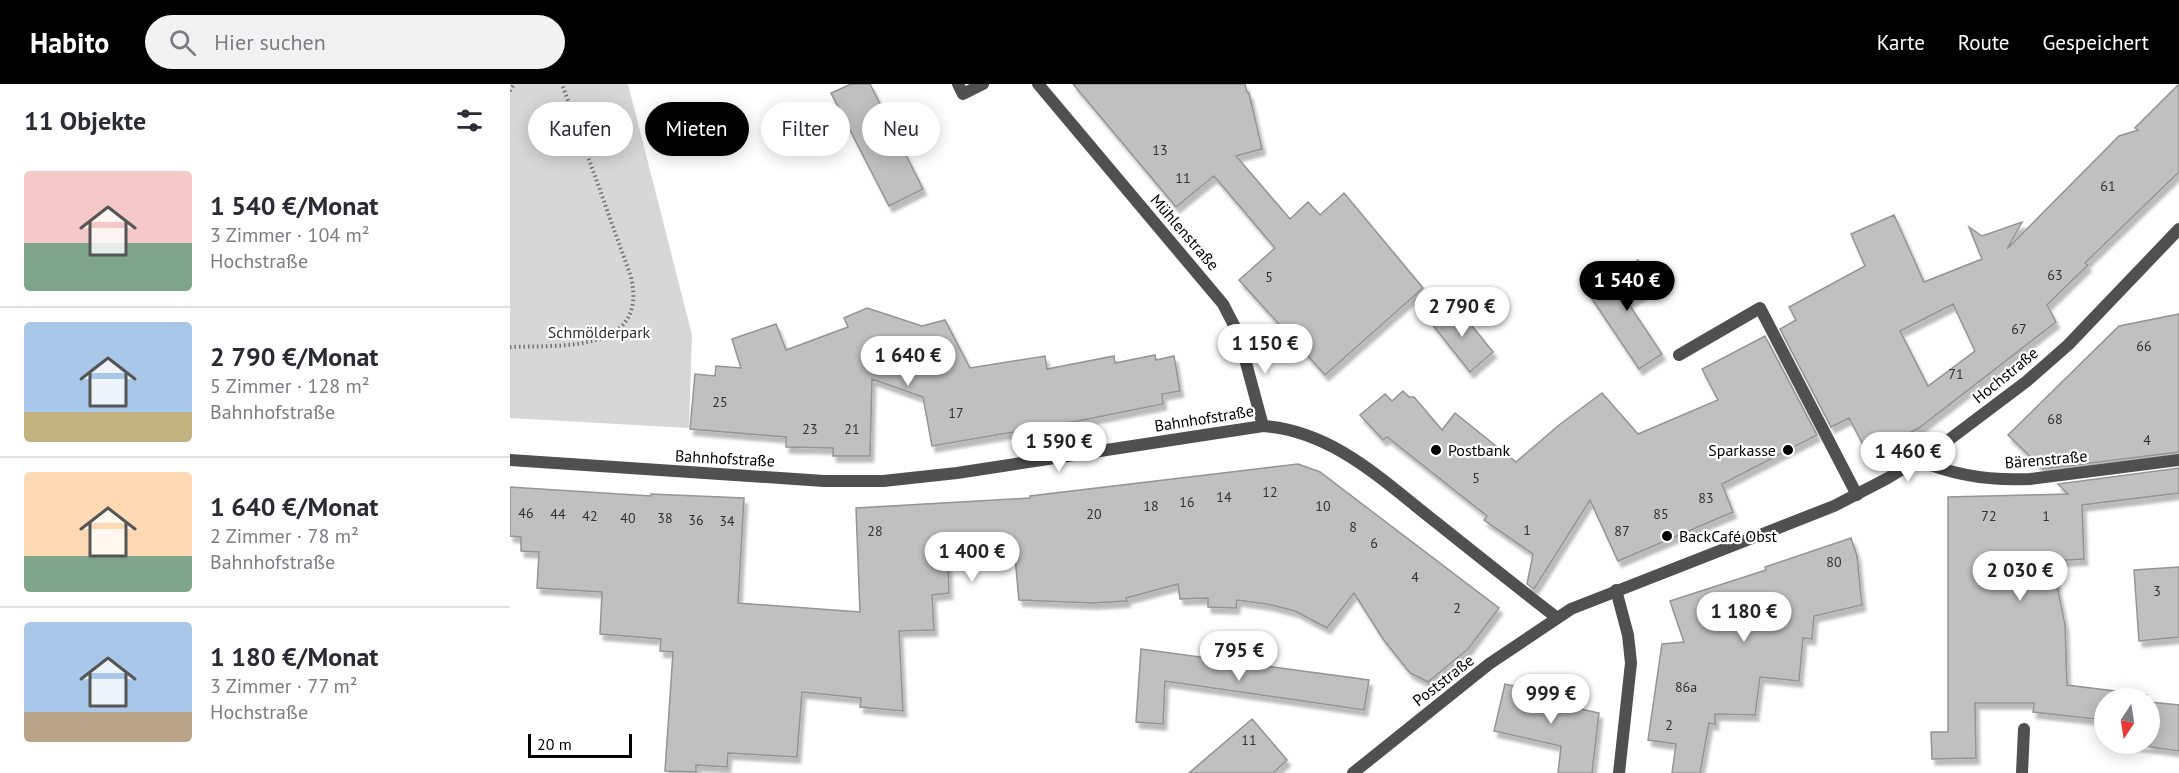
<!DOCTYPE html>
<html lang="de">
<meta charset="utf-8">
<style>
:root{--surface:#fff;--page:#f2f2f3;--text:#2b2b33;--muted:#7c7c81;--line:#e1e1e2;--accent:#000}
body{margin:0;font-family:"PT Sans",sans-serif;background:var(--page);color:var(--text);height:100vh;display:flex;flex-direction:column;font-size:22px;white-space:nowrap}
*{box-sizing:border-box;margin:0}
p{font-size:20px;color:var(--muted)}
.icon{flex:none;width:33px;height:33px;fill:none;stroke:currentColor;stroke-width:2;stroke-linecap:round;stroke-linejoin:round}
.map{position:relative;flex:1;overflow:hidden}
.drawer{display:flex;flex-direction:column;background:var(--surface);width:510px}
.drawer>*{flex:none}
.banner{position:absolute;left:18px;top:18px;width:570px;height:54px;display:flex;gap:12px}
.needle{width:39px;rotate:192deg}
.fabs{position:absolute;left:1584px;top:604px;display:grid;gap:12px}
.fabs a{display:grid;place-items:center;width:66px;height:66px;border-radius:50%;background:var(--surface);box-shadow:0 3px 15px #0003;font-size:30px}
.scale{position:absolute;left:18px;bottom:15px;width:104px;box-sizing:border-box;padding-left:6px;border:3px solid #000;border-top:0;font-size:16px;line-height:21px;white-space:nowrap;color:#000;-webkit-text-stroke:4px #fff;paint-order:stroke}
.price{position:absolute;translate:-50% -51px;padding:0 14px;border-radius:21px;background:#fff;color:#222;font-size:20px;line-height:39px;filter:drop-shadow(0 2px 3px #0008)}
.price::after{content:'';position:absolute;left:50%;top:36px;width:18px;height:14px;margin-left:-9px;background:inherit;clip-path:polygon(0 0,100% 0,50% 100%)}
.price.on{background:var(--accent);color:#fff}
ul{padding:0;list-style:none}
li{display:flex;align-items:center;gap:18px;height:150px;padding:0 24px}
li+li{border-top:2px solid var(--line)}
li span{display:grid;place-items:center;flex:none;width:168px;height:120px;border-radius:6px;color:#555}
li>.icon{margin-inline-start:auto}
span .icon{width:72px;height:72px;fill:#fffc;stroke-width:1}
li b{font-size:26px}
h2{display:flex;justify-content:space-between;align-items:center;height:72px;padding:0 24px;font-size:26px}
.pill{padding:0 21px;border-radius:27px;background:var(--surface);box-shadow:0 3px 15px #0003;font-size:21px;line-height:54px}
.pill.on{background:var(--accent);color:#fff}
header{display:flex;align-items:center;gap:36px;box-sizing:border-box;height:84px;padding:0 30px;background:var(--accent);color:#fff}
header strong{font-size:28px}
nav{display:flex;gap:33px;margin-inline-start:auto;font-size:21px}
.search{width:420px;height:54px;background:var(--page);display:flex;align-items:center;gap:15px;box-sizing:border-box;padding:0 21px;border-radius:33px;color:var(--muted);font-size:22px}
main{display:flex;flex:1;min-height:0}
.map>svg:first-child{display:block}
.green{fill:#d7d7d7}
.building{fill:#c0c0c0;stroke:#949494;stroke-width:1.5;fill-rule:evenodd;filter:url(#shadow)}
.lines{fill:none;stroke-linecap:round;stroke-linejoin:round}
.path{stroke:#727272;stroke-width:4;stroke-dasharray:1.5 3;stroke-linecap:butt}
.service{stroke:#505050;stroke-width:12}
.minor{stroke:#505050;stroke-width:12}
.tertiary{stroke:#505050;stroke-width:12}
.poi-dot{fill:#000;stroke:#fff;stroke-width:2}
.labels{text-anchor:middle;stroke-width:4.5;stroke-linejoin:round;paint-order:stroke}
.number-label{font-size:14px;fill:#303030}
.street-label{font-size:16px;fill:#000;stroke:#fff}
.park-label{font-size:16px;fill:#2e2e2e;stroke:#fff}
.poi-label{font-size:16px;fill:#000;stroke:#fff;text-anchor:start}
</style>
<header>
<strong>Habito</strong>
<div class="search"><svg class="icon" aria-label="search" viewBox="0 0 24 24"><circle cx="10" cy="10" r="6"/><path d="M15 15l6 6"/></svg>Hier suchen</div>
<nav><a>Karte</a><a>Route</a><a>Gespeichert</a></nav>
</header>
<main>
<section class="drawer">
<h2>11 Objekte<svg class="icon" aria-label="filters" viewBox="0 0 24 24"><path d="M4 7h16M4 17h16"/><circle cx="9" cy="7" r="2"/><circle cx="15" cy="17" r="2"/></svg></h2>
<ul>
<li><span style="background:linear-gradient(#f6c9c9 60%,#7fa58c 0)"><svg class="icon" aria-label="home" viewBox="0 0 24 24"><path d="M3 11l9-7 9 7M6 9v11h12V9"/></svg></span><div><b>1 540 €/Monat</b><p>3 Zimmer · 104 m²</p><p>Hochstraße</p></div></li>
<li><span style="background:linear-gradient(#a9c7e8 75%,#c2b280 0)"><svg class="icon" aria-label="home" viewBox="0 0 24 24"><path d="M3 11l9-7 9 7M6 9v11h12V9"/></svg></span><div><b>2 790 €/Monat</b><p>5 Zimmer · 128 m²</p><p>Bahnhofstraße</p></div></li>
<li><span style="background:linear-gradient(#ffd9b3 70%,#7fa58c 0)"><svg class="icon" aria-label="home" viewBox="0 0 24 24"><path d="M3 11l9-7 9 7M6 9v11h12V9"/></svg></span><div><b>1 640 €/Monat</b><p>2 Zimmer · 78 m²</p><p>Bahnhofstraße</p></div></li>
<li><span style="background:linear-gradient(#a9c7e8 75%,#b9a48a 0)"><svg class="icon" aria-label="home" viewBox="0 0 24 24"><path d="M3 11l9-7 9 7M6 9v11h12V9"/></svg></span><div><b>1 180 €/Monat</b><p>3 Zimmer · 77 m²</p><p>Hochstraße</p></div></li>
</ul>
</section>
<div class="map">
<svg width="1669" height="689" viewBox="0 0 1669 689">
<defs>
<filter id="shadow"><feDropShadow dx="3.5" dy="6" stdDeviation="1.5" flood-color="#0004"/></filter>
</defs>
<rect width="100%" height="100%" fill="#fff"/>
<path class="green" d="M0,0H118L182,251L179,344L0,334Z"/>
<path class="building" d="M341,0H360L413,105L379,122L321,9Z
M563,0H735L737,8L739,9L752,65L726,72L780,135L798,118L810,131L834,109L913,204L815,291L729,196L765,164L704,92L666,123Z
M1669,0V88L1575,179L1578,181L1537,221L1546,238L1409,344L1358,370L1339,334L1321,343L1270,245L1286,236L1279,223L1355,182L1341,150L1384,131L1414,198L1472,175L1459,143L1472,152L1512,138L1497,165L1609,52L1628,46L1625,44ZM1443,220L1465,267L1418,302L1390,247Z
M1128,176L1145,201L1118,219L1152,270L1129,285L1078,209Z
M945,221L983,268L960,288L921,239Z
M357,224L412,242L435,236L460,284L535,272L537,285L604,272L605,279L645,271L646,276L664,272L670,307L652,310L653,320L568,337L422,362L413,313L362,295L360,372H323V364L276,363V353L180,345L185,290L205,292L206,282L231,284L222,255L266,240L276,266L338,243L334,234Z
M1669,230V368L1533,385L1498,351L1609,242Z
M1255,252L1307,351L1212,400L1223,428L1108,477L1080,416L1024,505L1017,500L1023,470L974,436L977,432L877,353L873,356L850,331L875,310L882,317L893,307L899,313H904L932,346L945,329L1006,378L1049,341L1092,309L1128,350L1208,316L1192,285Z
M788,380L810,388L989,524L958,565L918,598L900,589L873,555L844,509L817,544L785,527L757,520L727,516L726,524L698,523V514L670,515L668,500L616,514L617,517L583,519L509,516L504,463L452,470L453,478L438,479L439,509L422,511L424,546L389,547L393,627L350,623L351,614L292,608L287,673L218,669L217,683L186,681V688L155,687L163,568L150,567L151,555L90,550L92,508L27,504L29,468L11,467V453L0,452V403L141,412V410L234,414L228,519L350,528L346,424L520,414V412Z
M1669,384V409L1572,421L1574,475L1542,477L1555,541L1557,601L1637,611V615H1594V636L1523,628L1524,619H1465L1466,674L1422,675L1421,648H1438V413L1558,410L1548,400Z
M1341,454L1347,472L1352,521L1304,532L1302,555L1293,554L1289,597L1250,593L1245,631L1205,630V640L1199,639L1190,689H1162L1166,660L1138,656L1152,560L1174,558L1160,517L1256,486L1255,483Z
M1669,483V553L1629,557L1624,486Z
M631,565L859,596L854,626L655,597L653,640L626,638Z
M995,600L1064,615L1062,623L1089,629L1082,689H1048L1051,662L984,647Z
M1640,618L1669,621V667L1619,660H1640Z
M742,635L777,676L763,689H679Z"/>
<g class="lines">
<path class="path" d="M0,7L4,0
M0,263C49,261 139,270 121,193L52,0"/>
<path class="service" d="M1169,271L1250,224L1347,411
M1512,689L1514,645"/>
<path class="minor" d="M448,0L453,10L473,0
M528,0L713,220L728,249L753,342
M0,376L314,397H373L447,389L753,342C824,347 874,398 927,439C967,471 1006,502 1046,533
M1408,376C1445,392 1480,397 1520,395L1669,376
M1106,506L1118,551L1121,579L1109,689"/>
<path class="tertiary" d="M843,689L979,580L1061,525L1324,422L1378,394L1432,361L1517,297L1558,261L1669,145"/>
</g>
<g class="poi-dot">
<circle cx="926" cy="366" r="6"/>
<circle cx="1278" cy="366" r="6"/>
<circle cx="1157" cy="452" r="6"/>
</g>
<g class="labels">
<g class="number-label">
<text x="650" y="71">13</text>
<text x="673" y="99">11</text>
<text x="1598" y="107">61</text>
<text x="1545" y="196">63</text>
<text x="759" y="198">5</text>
<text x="1509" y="250">67</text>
<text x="1634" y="267">66</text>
<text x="1446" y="295">71</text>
<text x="210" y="323">25</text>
<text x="446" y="334">17</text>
<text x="1545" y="340">68</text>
<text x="300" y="350">23</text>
<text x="342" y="350">21</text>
<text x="1637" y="361">4</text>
<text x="966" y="399">5</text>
<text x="760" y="413">12</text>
<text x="714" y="418">14</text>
<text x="1196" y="419">83</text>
<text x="677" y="423">16</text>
<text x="641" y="427">18</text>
<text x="813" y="427">10</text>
<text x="16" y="434">46</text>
<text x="48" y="435">44</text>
<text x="584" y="435">20</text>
<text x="1151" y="435">85</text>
<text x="80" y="437">42</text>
<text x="1479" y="437">72</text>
<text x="1536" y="437">1</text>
<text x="118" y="439">40</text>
<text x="155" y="439">38</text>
<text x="186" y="441">36</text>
<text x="217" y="442">34</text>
<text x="843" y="448">8</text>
<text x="1017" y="451">1</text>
<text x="365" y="452">28</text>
<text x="1112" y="452">87</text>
<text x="864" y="464">6</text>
<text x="1324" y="483">80</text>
<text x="905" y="498">4</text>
<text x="1647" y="512">3</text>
<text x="947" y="529">2</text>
<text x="1176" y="608">86a</text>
<text x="1159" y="646">2</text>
<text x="739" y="661">11</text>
</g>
<g class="street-label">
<text transform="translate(675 148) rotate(49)" y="6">Mühlenstraße</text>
<text transform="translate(1495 291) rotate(-39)" y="6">Hochstraße</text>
<text transform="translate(694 334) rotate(-9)" y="6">Bahnhofstraße</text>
<text transform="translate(215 374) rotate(3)" y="6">Bahnhofstraße</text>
<text transform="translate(1536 375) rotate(-5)" y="6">Bärenstraße</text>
<text transform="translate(933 596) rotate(-38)" y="6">Poststraße</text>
</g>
<g class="park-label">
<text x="89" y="254">Schmölderpark</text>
</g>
<g class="poi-label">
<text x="938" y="372">Postbank</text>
<text x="1266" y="372" text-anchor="end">Sparkasse</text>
<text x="1169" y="458">BackCafé Obst</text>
</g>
</g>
</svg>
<div class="fabs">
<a><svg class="needle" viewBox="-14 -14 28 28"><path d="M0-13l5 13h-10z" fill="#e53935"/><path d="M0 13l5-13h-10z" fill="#7c7c81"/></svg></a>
</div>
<div class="scale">20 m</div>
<b class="price on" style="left:1117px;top:228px">1 540 €</b>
<b class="price" style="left:952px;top:254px">2 790 €</b>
<b class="price" style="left:755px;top:291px">1 150 €</b>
<b class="price" style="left:398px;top:303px">1 640 €</b>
<b class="price" style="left:549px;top:389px">1 590 €</b>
<b class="price" style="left:1398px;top:399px">1 460 €</b>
<b class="price" style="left:462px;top:499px">1 400 €</b>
<b class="price" style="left:1510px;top:518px">2 030 €</b>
<b class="price" style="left:1234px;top:559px">1 180 €</b>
<b class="price" style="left:729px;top:598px">795 €</b>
<b class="price" style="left:1041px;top:641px">999 €</b>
<div class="banner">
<a class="pill">Kaufen</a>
<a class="pill on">Mieten</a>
<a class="pill">Filter</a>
<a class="pill">Neu</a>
</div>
</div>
</main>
